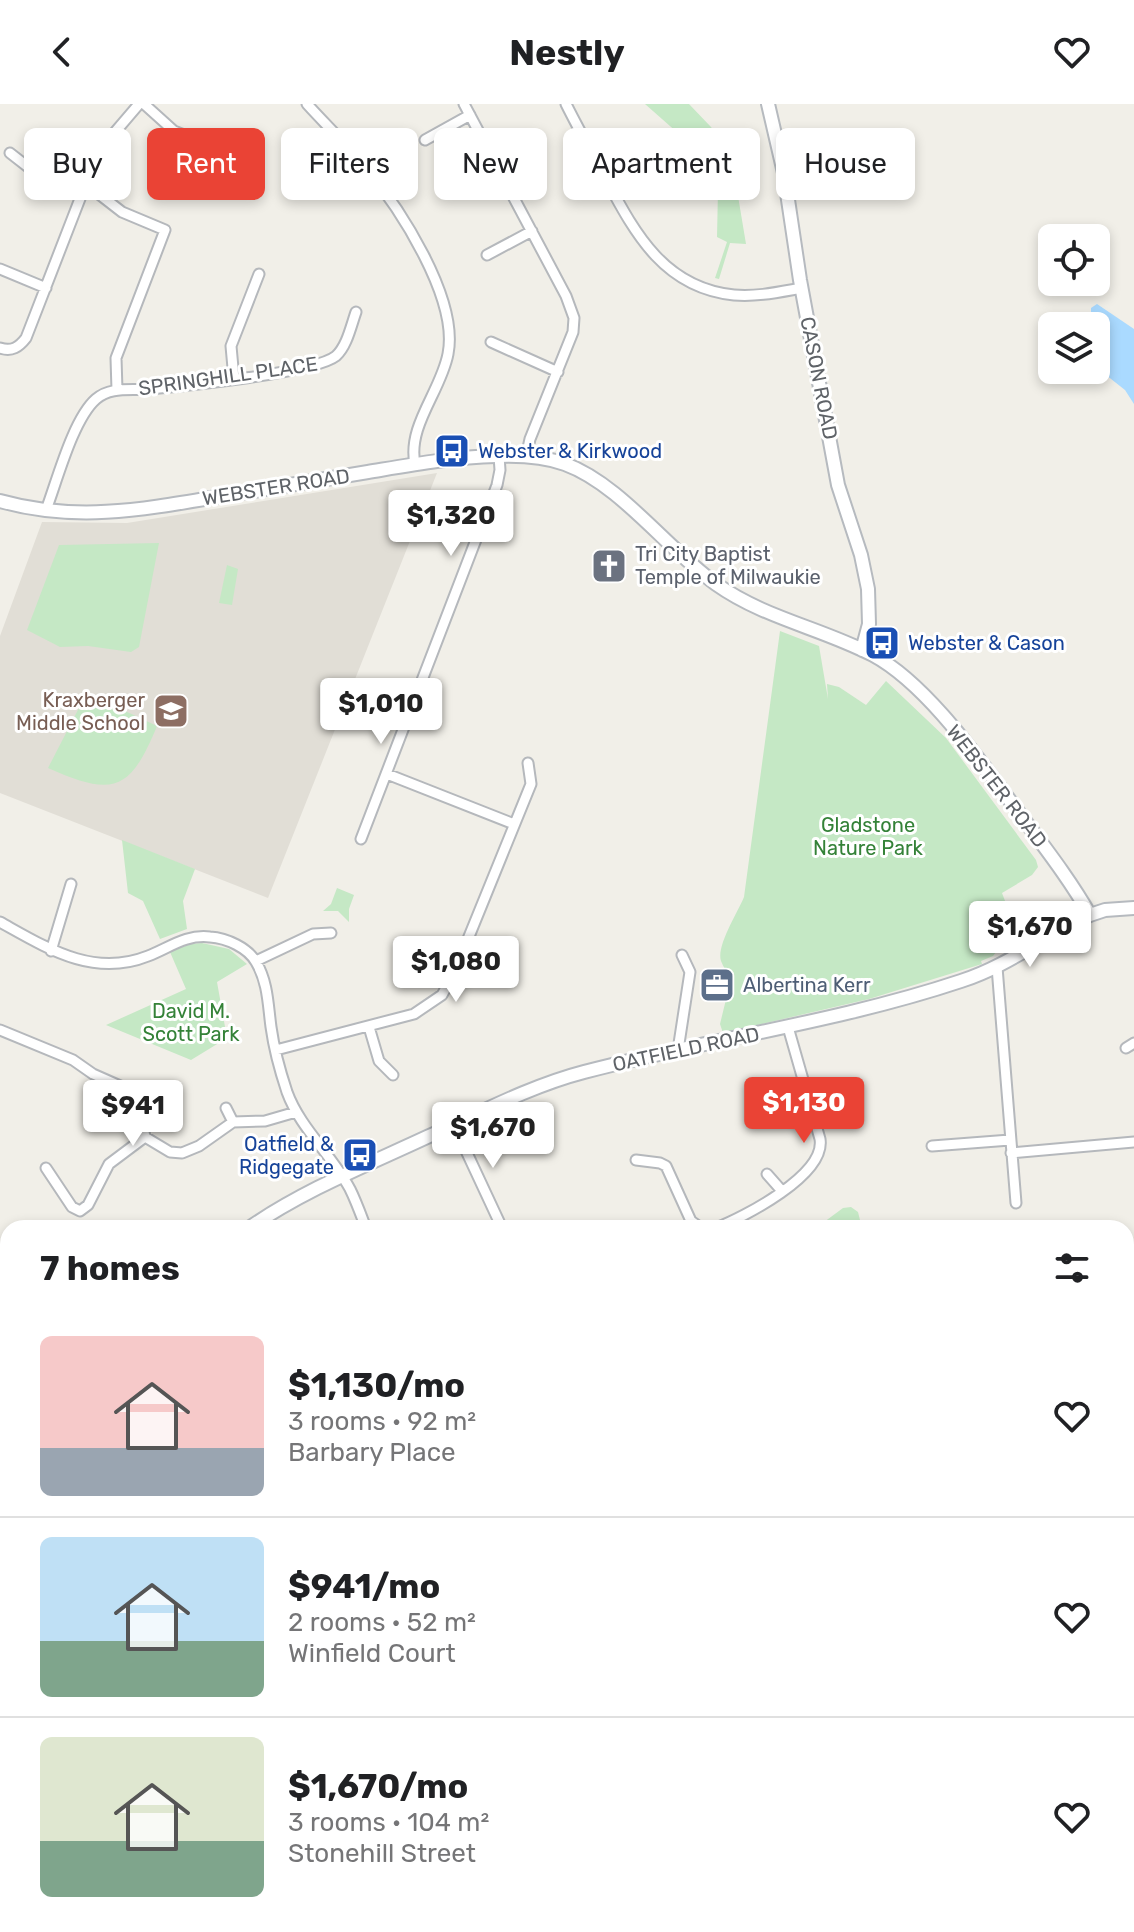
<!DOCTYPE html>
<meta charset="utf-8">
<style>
:root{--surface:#fff;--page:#f6f6f6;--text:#202124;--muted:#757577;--line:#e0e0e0;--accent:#ea4335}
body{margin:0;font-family:Rubik,sans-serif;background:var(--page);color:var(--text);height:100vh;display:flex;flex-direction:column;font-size:30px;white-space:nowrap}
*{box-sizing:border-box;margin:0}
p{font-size:26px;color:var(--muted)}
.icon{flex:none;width:44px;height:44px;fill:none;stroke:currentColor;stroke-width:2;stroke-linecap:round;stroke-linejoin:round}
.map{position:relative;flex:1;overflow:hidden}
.sheet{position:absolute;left:0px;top:1116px;width:1134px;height:712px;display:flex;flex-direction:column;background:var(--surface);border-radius:24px 24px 0 0;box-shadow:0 4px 12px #0003}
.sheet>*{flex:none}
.top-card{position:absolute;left:24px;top:24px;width:1086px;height:72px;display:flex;gap:16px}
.controls{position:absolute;left:1038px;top:120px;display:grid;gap:16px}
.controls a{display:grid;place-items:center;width:72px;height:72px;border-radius:12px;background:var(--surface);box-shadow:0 4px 12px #0003;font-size:40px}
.price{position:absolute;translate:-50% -68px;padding:0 18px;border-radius:8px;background:#fff;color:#222;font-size:26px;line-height:52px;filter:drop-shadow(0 2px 4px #0008)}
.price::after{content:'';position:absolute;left:50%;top:48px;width:24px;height:18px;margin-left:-12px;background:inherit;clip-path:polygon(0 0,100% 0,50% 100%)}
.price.current{background:var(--accent);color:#fff}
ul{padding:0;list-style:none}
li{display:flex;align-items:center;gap:24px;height:200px;padding:0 40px}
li+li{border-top:2px solid var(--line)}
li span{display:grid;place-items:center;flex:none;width:224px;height:160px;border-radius:12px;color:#555}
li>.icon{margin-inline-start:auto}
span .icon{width:96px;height:96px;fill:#fffc;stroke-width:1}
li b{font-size:34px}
h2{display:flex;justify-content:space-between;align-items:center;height:96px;padding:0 40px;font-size:34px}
.chip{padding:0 28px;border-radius:12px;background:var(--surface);box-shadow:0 4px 12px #0003;font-size:28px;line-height:72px}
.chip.current{background:var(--accent);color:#fff}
header{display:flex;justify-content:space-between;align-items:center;height:104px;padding:0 40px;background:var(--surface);font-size:36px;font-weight:700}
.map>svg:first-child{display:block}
.education{fill:#e1ded6}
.green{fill:#c5e8c5}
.water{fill:#aadaff}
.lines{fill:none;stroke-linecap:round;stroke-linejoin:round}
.street-casing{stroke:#b5b8bc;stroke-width:13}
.secondary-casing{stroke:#b6babf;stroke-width:16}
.street{stroke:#fff;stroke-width:9}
.secondary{stroke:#fff;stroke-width:12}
.labels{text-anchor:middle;stroke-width:6;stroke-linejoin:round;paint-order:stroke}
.street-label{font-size:20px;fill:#5f6368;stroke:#fff}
.transit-label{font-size:20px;fill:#164399;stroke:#fff;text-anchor:start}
.worship-label{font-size:20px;fill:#5b616d;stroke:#fff;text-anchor:start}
.education-label{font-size:20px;fill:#785e54;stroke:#fff;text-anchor:end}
.park-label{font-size:20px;fill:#348238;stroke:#fff}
.service-label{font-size:20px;fill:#4e5e75;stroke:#fff;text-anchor:start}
</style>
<header><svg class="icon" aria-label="back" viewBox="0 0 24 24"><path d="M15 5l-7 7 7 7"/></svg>Nestly<svg class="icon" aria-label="heart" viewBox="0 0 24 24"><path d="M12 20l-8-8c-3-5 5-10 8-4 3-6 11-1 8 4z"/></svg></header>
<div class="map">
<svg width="1134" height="1828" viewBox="0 0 1134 1828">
<rect width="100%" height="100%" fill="#f1efe8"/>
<path class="education" d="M437,369L268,794L0,689V532L42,418L127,419Z
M1126,1812L1129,1828H782V1820H984L985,1824L1035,1820H1126Z"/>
<path class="green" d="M645,0H689L711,23L731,50L746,140L730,139L719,175L715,174L727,138L717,133L718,86L713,60Z
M159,439L139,543L131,548L88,542L60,543L27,526L59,441Z
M227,461L238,465L232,501L219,499Z
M780,527L819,542L828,595L827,580L839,583L866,601L886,577L946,634L1036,756L1038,763L1032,771L1002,789L1015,823L993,852L981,857L982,860L869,895L723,929L720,920L731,875C728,869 723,863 721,857C716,842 738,808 744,793Z
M93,592L157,622C130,688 113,693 48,664L81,600Z
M122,736L195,765L183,797L187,825L160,835L143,797L128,789Z
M337,784L354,791L349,805V818L338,807H323L331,800Z
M202,839L229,845L247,860L217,878L227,934L191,956L106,921L186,885L170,848L190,840Z
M851,1103L858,1108L861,1120L866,1122L889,1121L890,1124H816L843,1104Z
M8,1151V1222L0,1214V1158Z
M8,1819L40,1820L41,1828H0V1823Z"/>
<path class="water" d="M1097,200L1134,225V300L1125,286L1106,271L1100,228L1091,211V204Z"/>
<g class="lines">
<defs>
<path id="street" d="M144,0L174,27L192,34
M307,0C326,21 347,41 365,63C400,104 459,195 448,250C441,287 407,322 415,360
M464,0L566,192L574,214L573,228L530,335L526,353
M566,0C579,26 593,51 607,77C636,131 665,184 734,191C757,193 779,188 802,184
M425,36L470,11
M10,49L42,74L75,87H95L122,108L165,126L116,254L117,286
M487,151L532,127
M0,165L46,184
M491,238L558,268
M0,244C12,248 19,243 26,234L95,56L104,41L139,0
M234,275L231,242L259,170
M46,406C57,377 73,315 96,295C111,282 131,287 149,285C183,282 315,269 336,252C347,242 351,222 356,208
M387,670L514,720
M361,735L497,381L500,366L499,352
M0,818C47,844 93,874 148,852C169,844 186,830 210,833C227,834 248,844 256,858C268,878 268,901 271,923C274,945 280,967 287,988C300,1024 332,1051 350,1085C356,1097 361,1111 366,1124
M51,847L71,780
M256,857L313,830L331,829
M997,863L1016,1099
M369,923L379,957L393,971
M0,926L73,956L93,970L127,985L139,1001L145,1033L170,1048L182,1049L199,1042L233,1018L265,1017L296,1008
M1126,944L1134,939
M276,946L414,910L442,891L455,867L531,680L528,659
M678,946L690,868L682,851
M226,1004L233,1018
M454,1021L502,1124
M932,1042L1010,1036
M1011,1049L1134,1038
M636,1056L660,1059L666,1062L691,1117L701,1124
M46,1064L72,1103L80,1107L88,1101L109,1060L145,1033
M767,1070L782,1087
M716,1124C744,1113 826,1071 820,1035L788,923
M1126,1147L1134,1146
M1126,1249L1134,1246
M0,1286L8,1294
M1126,1380L1134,1379
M0,1492L8,1489
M0,1576L8,1593
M1126,1721H1134
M602,1820L606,1828
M116,1828L137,1820
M269,1828L287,1820"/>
<path id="secondary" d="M768,0L784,69L800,176L838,381L861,451L868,485L869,520L862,546
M0,397C75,418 141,406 216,393C267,385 318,376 368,368C410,361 453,353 496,352C519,351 543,352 565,360C620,380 667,445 716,480C764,514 821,524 873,551C927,580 980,657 1017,706C1042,740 1069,774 1090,811
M249,1124C304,1086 367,1061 427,1033C478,1010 530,982 584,968C709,935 838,918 961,877C1008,862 1046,831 1090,811L1105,806L1134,804
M0,1327L8,1321
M384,1820L388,1828"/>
</defs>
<use href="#street" class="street-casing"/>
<use href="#secondary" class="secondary-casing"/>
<use href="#street" class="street"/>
<use href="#secondary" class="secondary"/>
</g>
<defs>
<symbol id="bus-square" viewBox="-11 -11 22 22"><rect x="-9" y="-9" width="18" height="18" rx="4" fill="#1a4fb4" stroke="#fff"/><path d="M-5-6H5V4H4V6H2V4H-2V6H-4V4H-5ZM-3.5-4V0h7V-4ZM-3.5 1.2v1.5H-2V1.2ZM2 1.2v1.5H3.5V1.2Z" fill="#fff"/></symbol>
<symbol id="church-square" viewBox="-11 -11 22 22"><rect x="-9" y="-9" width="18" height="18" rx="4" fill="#6b7280" stroke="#fff"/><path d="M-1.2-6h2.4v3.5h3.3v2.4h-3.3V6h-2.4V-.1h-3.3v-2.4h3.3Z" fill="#fff"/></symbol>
<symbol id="school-square" viewBox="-11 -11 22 22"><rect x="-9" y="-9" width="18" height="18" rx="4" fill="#8d6e63" stroke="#fff"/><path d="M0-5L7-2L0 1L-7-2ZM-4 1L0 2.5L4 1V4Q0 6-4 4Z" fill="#fff"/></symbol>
<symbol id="office-square" viewBox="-11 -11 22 22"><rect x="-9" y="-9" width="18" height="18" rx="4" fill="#5c6f8a" stroke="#fff"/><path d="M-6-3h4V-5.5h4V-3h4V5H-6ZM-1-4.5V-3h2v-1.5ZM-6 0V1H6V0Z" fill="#fff"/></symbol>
</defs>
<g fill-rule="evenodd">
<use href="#bus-square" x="432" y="327" width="40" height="40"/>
<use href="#church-square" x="589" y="442" width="40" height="40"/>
<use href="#bus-square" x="862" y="519" width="40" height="40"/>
<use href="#school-square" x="151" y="587" width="40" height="40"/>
<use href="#office-square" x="697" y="861" width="40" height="40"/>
<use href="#bus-square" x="340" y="1031" width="40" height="40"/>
</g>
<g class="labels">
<g class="street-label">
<text transform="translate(228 272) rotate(-8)" y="7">SPRINGHILL PLACE</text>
<text transform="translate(819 274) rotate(79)" y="7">CASON ROAD</text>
<text transform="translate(276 383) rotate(-9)" y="7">WEBSTER ROAD</text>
<text transform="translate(997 682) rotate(52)" y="7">WEBSTER ROAD</text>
<text transform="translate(686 945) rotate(-12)" y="7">OATFIELD ROAD</text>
</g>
<g class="transit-label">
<text x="478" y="354">Webster &amp; Kirkwood</text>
<text x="908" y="546">Webster &amp; Cason</text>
<text x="334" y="1047" text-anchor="end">Oatfield &amp;<tspan x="334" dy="23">Ridgegate</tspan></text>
</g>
<g class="worship-label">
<text x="635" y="457">Tri City Baptist<tspan x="635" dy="23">Temple of Milwaukie</tspan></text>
</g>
<g class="education-label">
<text x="145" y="603">Kraxberger<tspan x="145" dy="23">Middle School</tspan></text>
</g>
<g class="park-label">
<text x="868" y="728">Gladstone<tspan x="868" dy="23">Nature Park</tspan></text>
<text x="191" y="914">David M.<tspan x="191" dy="23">Scott Park</tspan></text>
</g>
<g class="service-label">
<text x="743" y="888">Albertina Kerr</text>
</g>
</g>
</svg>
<div class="controls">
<a><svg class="icon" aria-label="locate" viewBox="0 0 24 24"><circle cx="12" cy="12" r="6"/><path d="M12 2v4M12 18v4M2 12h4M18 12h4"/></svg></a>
<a><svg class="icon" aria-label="layers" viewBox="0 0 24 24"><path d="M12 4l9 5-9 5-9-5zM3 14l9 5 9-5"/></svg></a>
</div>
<b class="price" style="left:451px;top:454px">$1,320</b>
<b class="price" style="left:381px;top:642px">$1,010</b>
<b class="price" style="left:1030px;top:865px">$1,670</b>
<b class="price" style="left:456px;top:900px">$1,080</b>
<b class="price current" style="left:804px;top:1041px">$1,130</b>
<b class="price" style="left:133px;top:1044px">$941</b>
<b class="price" style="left:493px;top:1066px">$1,670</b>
<div class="top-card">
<a class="chip">Buy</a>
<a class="chip current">Rent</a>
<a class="chip">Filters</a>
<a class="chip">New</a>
<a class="chip">Apartment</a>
<a class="chip">House</a>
</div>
<section class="sheet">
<h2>7 homes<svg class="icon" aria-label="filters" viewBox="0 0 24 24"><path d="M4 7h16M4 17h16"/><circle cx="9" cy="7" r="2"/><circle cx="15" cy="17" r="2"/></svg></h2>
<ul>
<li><span style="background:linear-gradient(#f6c9c9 70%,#9aa5b1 0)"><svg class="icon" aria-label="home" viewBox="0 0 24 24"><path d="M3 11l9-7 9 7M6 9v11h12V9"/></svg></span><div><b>$1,130/mo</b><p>3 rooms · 92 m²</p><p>Barbary Place</p></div><svg class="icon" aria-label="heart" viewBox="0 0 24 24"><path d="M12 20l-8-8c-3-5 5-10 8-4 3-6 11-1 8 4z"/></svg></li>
<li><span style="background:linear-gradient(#bfe0f5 65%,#7fa58c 0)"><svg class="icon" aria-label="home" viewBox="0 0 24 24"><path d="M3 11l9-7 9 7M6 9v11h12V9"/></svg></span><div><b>$941/mo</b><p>2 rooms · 52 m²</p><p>Winfield Court</p></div><svg class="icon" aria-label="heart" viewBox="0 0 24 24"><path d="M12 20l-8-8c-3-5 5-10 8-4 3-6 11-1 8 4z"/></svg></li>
<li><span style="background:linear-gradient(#dfe7d0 65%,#7fa58c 0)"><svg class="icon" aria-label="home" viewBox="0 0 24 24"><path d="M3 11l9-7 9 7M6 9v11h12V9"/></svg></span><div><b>$1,670/mo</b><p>3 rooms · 104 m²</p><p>Stonehill Street</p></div><svg class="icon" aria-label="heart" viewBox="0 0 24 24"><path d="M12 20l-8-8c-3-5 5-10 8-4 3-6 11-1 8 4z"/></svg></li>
</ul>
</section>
</div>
